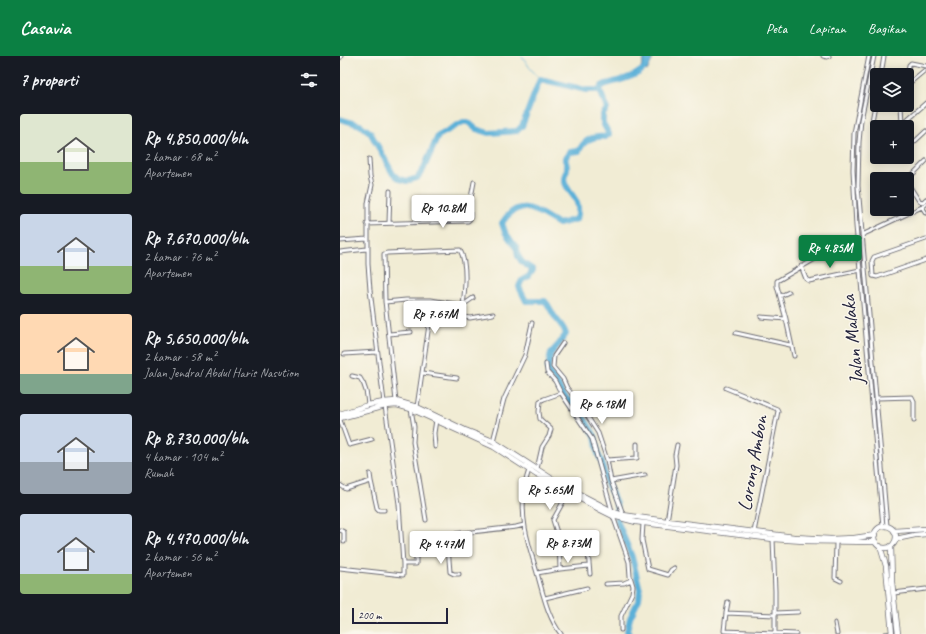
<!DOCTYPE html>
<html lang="id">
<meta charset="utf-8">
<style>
:root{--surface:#171b24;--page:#242831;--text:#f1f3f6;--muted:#9ea1a6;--accent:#0b8043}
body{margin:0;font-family:Caveat,sans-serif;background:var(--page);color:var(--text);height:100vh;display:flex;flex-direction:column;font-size:15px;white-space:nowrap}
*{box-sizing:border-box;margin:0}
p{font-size:13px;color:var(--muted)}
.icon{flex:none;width:22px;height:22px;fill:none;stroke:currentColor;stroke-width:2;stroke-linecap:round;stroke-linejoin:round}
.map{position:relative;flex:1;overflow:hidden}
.panel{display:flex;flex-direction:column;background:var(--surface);width:340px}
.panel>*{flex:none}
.fabs{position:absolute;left:530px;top:12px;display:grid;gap:8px}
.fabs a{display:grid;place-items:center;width:44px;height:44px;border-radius:4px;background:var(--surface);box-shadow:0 2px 10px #0003;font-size:20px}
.scale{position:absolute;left:12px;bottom:10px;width:96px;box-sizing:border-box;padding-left:4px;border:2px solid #22223b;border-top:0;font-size:11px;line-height:14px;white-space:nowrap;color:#22223b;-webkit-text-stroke:3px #fbf7ec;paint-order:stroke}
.price{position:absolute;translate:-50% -34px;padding:0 9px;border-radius:4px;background:#fff;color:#222;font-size:13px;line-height:26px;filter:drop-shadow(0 1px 2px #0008)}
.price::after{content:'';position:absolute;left:50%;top:24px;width:12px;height:9px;margin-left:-6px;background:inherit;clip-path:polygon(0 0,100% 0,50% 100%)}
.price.current{background:var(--accent);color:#fff}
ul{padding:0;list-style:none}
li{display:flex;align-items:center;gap:12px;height:100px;padding:0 20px}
li span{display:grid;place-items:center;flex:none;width:112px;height:80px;border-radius:4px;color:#555}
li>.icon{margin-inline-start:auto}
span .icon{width:48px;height:48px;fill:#fffc;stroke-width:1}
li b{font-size:17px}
h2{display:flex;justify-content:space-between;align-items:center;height:48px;padding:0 20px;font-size:17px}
header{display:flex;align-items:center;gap:24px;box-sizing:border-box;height:56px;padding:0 20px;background:var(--accent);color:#fff}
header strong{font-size:19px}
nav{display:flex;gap:22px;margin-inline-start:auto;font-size:14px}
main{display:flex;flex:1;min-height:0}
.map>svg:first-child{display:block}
.water{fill:#5cb0d8;stroke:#3f698a}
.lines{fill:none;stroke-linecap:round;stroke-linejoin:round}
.stream{stroke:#5cb0d8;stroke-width:1}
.river{stroke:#5cb0d8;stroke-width:6}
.minor-casing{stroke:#6a6971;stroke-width:5}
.highway-casing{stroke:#6a6971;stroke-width:6}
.minor{stroke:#fff;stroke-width:3}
.highway{stroke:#fff;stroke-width:4.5}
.labels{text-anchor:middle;stroke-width:3;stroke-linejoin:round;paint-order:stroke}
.street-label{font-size:20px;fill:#22223b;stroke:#fbf7ec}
</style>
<header>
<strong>Casavia</strong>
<nav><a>Peta</a><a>Lapisan</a><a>Bagikan</a></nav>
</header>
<main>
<section class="panel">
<h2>7 properti<svg class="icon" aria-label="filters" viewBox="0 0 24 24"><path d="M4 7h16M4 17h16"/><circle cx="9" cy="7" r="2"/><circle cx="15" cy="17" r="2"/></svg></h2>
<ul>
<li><span style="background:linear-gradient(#dfe7d0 60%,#8fb573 0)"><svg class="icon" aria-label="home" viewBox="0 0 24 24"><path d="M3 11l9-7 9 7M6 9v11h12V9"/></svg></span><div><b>Rp 4,850,000/bln</b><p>2 kamar · 68 m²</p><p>Apartemen</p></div></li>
<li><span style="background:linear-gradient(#c9d6e8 65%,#8fb573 0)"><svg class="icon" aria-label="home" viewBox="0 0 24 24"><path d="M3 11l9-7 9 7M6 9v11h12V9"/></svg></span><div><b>Rp 7,670,000/bln</b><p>2 kamar · 76 m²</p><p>Apartemen</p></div></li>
<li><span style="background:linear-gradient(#ffd9b3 75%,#7fa58c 0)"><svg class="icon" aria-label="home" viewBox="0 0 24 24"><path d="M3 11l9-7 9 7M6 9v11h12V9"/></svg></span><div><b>Rp 5,650,000/bln</b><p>2 kamar · 58 m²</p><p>Jalan Jendral Abdul Haris Nasution</p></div></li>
<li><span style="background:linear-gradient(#c9d6e8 60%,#9aa5b1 0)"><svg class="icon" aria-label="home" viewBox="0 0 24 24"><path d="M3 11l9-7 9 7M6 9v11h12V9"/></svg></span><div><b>Rp 8,730,000/bln</b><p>4 kamar · 104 m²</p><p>Rumah</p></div></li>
<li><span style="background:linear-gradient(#c9d6e8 75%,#8fb573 0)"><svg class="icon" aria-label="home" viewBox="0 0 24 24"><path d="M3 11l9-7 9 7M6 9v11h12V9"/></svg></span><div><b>Rp 4,470,000/bln</b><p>2 kamar · 56 m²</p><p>Apartemen</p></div></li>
</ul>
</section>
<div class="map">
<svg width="586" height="578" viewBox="0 0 586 578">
<rect width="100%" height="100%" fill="#fbf7ec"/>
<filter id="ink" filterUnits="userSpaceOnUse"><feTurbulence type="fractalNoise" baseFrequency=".025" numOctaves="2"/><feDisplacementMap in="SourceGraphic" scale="8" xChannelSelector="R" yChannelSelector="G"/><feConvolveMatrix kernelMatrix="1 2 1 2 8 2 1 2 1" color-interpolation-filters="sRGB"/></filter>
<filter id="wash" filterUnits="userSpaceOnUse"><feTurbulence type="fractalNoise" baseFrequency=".012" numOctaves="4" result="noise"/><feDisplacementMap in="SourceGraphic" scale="16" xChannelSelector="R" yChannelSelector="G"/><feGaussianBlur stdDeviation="0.9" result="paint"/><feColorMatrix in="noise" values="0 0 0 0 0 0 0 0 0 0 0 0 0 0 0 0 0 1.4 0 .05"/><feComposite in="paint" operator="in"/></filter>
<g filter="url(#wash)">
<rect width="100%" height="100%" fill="#f1ecd4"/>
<path class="water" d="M305,0H314L307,15L301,11Z"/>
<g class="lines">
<path class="stream" d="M182,0L190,12L200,23"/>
<path class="river" d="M260,34L267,53L263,58V67L269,78L265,81C253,80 244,84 239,95L230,96L225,103C226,106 227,109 227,112C227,115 224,119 224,122C225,138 243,140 237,163L219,168C197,156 180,139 162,167L165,176L177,193L178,200L182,206L193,214L189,220L182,224L180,228L179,231L186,245H205C210,250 211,256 215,261C219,267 224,271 226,278L219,288L211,297L208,312L210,318L216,324L222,337L246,365L255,380L258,398L262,406L266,425L276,447L278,467L292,501L300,534L299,543L290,562L287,575L289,578
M0,63L20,69L30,76L53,118L59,123L67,125L77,122L83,114L98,80L123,66H128L136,73L149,77L177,75L182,70L200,23L246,34H260L262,30L266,28C281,24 309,19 309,0"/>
</g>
</g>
<g filter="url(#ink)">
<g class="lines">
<defs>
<path id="minor" d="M483,0L487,1L489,0
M529,0L514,77L513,114L516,170L543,470
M534,0L521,64L519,86L518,130L547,470
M0,2L1,0
M541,19L544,0
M567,19L569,9L571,7L586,10
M567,29L585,14
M561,49L562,68
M532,65L537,38
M563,71L562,68L586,47
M567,90L571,89L586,75
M29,103L30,120L32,129L28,147V208L30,234L44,346
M567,124L586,105
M567,126L579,145L583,146L586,143
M582,151L586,157
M49,167L50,135
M27,168L128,165L130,163V147L134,126
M522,179L582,151L586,148
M586,183L534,201L532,205L533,220L537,221L586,204
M0,185L27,183
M0,196L27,193
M461,210L466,223L469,225L520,214
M440,240L449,236
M91,244L115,248L118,250
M45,246L66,244H91V255
M117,259L118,250L123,249L133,242
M421,261L446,263
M396,277L450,289
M49,278L71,276
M223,287L214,300L213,311L223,323L227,332L237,344L258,377L267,404L271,425
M4,298L37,296
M454,300L446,263L437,230V225L482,199L517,183
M206,308L207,316L215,325L221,337L252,383L272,455
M83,317L117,322
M12,320L20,322C26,330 27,339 28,349
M386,332L437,353L438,355L414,476
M537,342L572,341L574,345V364
M56,345L45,245L44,198L47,197L120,194C128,208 125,234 123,249
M45,350L59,448L63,508H76V500
M77,351L91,255L130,262L153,258
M71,353L74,371L73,386L86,464
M0,364L9,389L32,383
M153,385L164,343L185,299L192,267
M95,391L94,377L96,364
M267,404L297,402V388
M191,410C186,419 185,428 184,437C180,469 191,494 199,524C204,542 209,563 221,578
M197,413L202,391L209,380L211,373L200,363L199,356L200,345L204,343L221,337
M30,418L31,425
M0,429L6,433L31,425L37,452L39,454H44
M283,458L271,425L305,419
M273,460L289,506L290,520L293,530L292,537L281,560V574
M327,465L336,409L335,399L337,389
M303,467L302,484L308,513L328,519L331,514L334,512
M0,474L4,476V486
M107,479L110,516L114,518H119
M433,483L435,535V578
M496,487L495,522L501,525
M219,493L248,496L250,518
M91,496H98L96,480L176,471L184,469
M0,512L63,519V508
M220,513L249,510
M197,517L220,513L219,483L213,464L228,437
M266,528L284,527L291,524
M554,537L586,533
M205,542L247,532
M386,557L388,546
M435,557L458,556
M435,559L386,557L384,575L456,578
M495,567L497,578
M545,578L552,577"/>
<path id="highway" d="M0,358L28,349L44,346L56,345L77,351L125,374L153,385L220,428L272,455L283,459L311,463L454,481L491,483L514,482L535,479
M0,362L45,350L57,349L71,353L154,391L197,419L261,454L273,460L296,466L433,483L464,485L536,486
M534 481a11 11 0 1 1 22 0a11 11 0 1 1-22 0Z
M554,475L586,473
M556,483L575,479L586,478
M540,490L546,510L552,578
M551,490L552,526L558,578"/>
</defs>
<use href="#minor" class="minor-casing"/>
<use href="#highway" class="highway-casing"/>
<use href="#minor" class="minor"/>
<use href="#highway" class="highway"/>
</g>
</g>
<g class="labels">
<g class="street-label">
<text transform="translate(512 284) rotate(-96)" y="7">Jalan Malaka</text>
<text transform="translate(412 407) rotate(-80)" y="7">Lorong Ambon</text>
</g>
</g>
</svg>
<div class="fabs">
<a><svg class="icon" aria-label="layers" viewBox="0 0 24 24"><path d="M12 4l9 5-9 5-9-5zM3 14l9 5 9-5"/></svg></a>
<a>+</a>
<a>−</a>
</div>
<div class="scale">200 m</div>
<b class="price" style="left:103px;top:173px">Rp 10.8M</b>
<b class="price current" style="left:490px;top:213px">Rp 4.85M</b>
<b class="price" style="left:95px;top:279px">Rp 7.67M</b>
<b class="price" style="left:262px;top:369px">Rp 6.18M</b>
<b class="price" style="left:210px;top:455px">Rp 5.65M</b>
<b class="price" style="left:228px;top:508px">Rp 8.73M</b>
<b class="price" style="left:101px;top:509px">Rp 4.47M</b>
</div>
</main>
